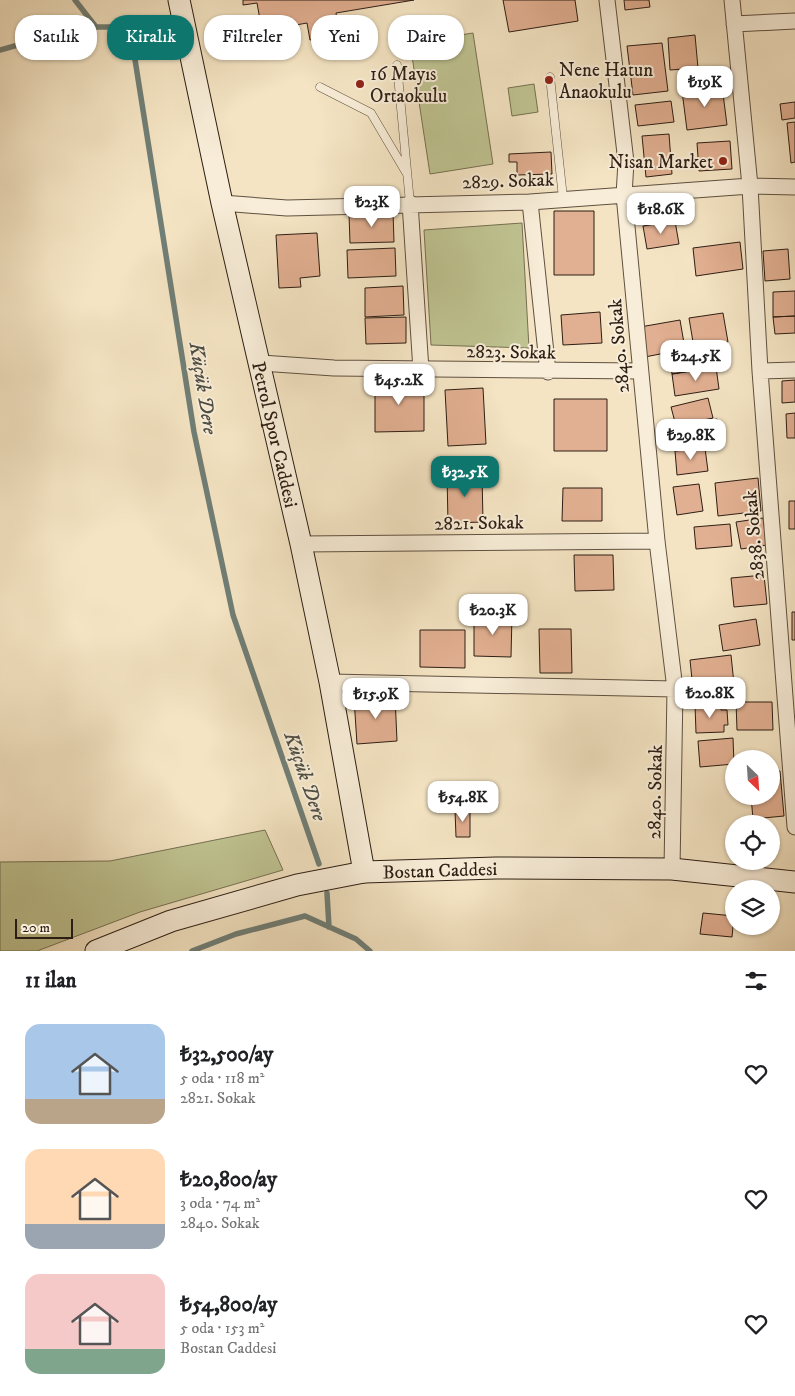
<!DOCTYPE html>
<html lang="tr">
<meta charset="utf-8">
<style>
:root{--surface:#fff;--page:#f2f2f2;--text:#202124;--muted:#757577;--accent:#0f766e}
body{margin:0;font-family:"IM FELL DW Pica",serif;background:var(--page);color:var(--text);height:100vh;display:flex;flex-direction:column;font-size:19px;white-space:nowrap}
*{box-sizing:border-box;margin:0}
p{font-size:16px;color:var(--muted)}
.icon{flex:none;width:28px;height:28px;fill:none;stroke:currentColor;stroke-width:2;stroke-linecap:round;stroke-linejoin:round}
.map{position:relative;height:951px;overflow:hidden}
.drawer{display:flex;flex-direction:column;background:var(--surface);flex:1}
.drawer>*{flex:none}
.guide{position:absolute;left:15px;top:15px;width:500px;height:45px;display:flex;gap:10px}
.needle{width:32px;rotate:155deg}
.buttons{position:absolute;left:725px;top:750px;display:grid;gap:10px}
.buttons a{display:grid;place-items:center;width:55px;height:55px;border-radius:50%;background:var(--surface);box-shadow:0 1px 4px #0004;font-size:25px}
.scale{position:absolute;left:15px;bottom:12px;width:58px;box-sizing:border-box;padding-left:5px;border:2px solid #2d1e14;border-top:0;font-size:14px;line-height:18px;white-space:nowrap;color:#2d1e14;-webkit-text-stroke:4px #f8edd8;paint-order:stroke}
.price{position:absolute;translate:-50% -42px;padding:0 11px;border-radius:10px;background:#fff;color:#222;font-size:16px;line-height:32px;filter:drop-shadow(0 1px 2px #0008)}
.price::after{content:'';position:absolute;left:50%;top:30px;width:15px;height:11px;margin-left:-8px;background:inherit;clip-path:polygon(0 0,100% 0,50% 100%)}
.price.current{background:var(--accent);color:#fff}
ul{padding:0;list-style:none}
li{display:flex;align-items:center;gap:15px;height:125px;padding:0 25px}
li span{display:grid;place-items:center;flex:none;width:140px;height:100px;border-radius:15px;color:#555}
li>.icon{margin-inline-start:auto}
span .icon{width:60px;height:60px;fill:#fffc;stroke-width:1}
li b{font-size:21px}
h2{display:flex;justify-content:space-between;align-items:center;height:60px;padding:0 25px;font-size:21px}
.tag{padding:0 18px;border-radius:20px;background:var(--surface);box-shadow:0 1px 4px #0004;font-size:18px;line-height:45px}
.tag.current{background:var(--accent);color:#fff}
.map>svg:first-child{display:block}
.park{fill:#bfc391;stroke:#767052}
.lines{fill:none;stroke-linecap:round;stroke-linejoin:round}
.stream{stroke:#707e76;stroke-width:5.5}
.building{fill:#e1af91;stroke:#2d1e14}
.lane-casing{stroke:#5f5040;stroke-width:9}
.street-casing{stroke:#5f5040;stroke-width:17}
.secondary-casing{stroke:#2d1e14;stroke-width:23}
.lane{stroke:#f8edd8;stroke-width:8}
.street{stroke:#f8edd8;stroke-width:15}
.secondary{stroke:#f8edd8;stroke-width:21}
.poi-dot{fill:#8f2418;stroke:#f8edd8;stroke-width:2}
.labels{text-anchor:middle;stroke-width:4;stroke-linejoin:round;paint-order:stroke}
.poi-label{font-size:19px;fill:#2d1e14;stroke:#f8edd8;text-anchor:start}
.street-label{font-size:19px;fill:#2d1e14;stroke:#f8edd8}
.water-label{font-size:20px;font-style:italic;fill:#4e4e45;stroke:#f8edd8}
</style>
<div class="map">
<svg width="795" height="951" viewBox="0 0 795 951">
<rect width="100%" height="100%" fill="#f4e4c3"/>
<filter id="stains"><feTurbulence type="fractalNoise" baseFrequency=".004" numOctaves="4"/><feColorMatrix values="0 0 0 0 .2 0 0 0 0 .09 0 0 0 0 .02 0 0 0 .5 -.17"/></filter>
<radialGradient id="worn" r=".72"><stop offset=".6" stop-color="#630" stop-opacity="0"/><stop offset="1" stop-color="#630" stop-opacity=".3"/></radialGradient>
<path class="park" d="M473,33L493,164L430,174L410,43Z
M534,84L538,112L512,116L508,88Z
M522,223L529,348L431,345L424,230Z
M265,830L283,870L140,912L37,951H0V862L110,861Z"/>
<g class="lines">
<path class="stream" d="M75,0L96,27
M0,50L81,27H112L133,47L194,432L233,615L319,864
M327,893L329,927
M192,951L236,934L305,916L356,939L370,951"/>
</g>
<path class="building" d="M243,0H414L336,13L339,35L310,40L307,23L262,31L257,3L243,5Z
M503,0H575L578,21L509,32Z
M624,0H649L650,7L625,10Z
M695,35L698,68L670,70L668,38Z
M662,43L668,91L633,95L627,46Z
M722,86L727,125L687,130L682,91Z
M671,101L674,122L638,126L635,105Z
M795,102V118L782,120L780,104Z
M795,122V162L791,163L787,123Z
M669,134L672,174L646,177L642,136Z
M730,141L732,169L699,171L697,143Z
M551,152L552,174L517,175V162H509V154Z
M554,211H594V275H554Z
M393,212L394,242L350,243L349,214Z
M675,221L679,244L647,249L643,226Z
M317,233L320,276L300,278L301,287L279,288L276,235Z
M740,242L743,269L696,276L693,248Z
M395,248L396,276L348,278L347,250Z
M788,249L790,279L765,281L763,251Z
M403,286L404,315L365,317V288Z
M795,291V316L773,317V292Z
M600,312L602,343L563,345L561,315Z
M723,313L728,342L694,348L689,318Z
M795,316V333L775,334L773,317Z
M406,317V343L366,344L365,318Z
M680,320L685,349L645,357L640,327Z
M713,349L716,367L672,374L669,355Z
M716,367L719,389L675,396L672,374Z
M375,380L424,381V431L375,432Z
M795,380V402L782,403V381Z
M483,388L486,444L448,446L445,390Z
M708,398L713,418L676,426L671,407Z
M554,399H607V451H554Z
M795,413V438H787L786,414Z
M717,419L721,441L677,450L672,428Z
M705,448L708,471L677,475L675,451Z
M482,474L483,522L448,523L447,475Z
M758,478L761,511L718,516L715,483Z
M699,484L703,511L677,515L673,487Z
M563,488H602V521H562Z
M789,501H795V529H789Z
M763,518L767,545L741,549L736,522Z
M730,524L732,546L696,549L694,527Z
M574,555H613L614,590L575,591Z
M764,575L767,604L734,607L731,578Z
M792,612H795V640H792Z
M474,615H512L511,657L474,656Z
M756,619L760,645L723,651L719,625Z
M539,629H571L572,673H540Z
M420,630H465V668L420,667Z
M731,655L734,684L693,689L690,660Z
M395,696L397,741L357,744L354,698Z
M736,702H772L773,730H737Z
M721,704V710H727L728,725H724V732L696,733L695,705Z
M733,738L734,764L700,767L698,741Z
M771,771H780L784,816L753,819L751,796H771Z
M455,810H470V837H456Z
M703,913L734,916L732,937L700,934Z"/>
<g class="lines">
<defs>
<path id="lane" d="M397,65L410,203
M550,77L563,198
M320,87L371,113L407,174"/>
<path id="street" d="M607,0L626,162L624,195L657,541L675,689L672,869
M732,0L750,186L760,371L795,827
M734,24L795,21
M530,202L548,372
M222,203L287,208L530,202L750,186L795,187
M410,203L421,370
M261,363L334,368L640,371
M760,371L795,370
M301,544L657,541
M330,682L675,689"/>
<g id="secondary">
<path id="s1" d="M179,0L222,203L301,544L330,682L364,872"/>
<path id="s2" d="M96,951L171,921L297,885L364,872L496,868L672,869L795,882"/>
</g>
</defs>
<use href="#lane" class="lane-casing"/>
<use href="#street" class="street-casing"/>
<use href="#secondary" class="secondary-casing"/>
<use href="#lane" class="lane"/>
<use href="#street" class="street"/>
<use href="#secondary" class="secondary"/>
</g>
<g class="poi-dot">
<circle cx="549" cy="80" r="5"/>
<circle cx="360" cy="84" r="5"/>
<circle cx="723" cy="161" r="5"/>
</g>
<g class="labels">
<g class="poi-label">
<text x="559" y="76">Nene Hatun<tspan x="559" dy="22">Anaokulu</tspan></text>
<text x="370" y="80">16 Mayıs<tspan x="370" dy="22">Ortaokulu</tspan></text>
<text x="713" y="168" text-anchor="end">Nisan Market</text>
</g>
<g class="street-label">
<text transform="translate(508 180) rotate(-2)" y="7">2829. Sokak</text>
<text transform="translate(618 346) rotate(-95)" y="7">2840. Sokak</text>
<text transform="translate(511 351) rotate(1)" y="7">2823. Sokak</text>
<text dy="7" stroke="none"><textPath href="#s1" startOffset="445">Petrol Spor Caddesi</textPath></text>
<text transform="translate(479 522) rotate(-1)" y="7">2821. Sokak</text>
<text transform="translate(753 535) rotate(-95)" y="7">2838. Sokak</text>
<text transform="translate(654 792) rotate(-89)" y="7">2840. Sokak</text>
<text dy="7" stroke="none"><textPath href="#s2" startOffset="356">Bostan Caddesi</textPath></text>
</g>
<g class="water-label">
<text transform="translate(204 388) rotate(81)" y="7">Küçük Dere</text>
<text transform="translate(306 776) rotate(71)" y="7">Küçük Dere</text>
</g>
</g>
<rect width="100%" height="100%" filter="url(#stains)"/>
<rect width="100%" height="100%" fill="url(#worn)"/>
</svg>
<div class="buttons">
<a><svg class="needle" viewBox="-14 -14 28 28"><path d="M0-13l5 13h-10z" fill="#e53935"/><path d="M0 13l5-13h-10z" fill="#757577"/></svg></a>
<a><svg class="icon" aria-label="locate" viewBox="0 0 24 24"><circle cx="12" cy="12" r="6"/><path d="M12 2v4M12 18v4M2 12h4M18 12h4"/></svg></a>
<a><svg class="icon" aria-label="layers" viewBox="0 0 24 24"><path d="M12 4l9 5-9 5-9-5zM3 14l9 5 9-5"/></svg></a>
</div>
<div class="scale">20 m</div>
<b class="price" style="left:705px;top:108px">₺19K</b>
<b class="price" style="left:372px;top:228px">₺23K</b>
<b class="price" style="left:661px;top:235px">₺18.6K</b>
<b class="price" style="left:696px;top:382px">₺24.5K</b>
<b class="price" style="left:399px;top:406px">₺45.2K</b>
<b class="price" style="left:691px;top:461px">₺29.8K</b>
<b class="price current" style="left:465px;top:498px">₺32.5K</b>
<b class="price" style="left:493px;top:636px">₺20.3K</b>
<b class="price" style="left:710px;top:719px">₺20.8K</b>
<b class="price" style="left:376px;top:720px">₺15.9K</b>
<b class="price" style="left:463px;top:823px">₺54.8K</b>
<div class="guide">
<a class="tag">Satılık</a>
<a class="tag current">Kiralık</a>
<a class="tag">Filtreler</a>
<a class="tag">Yeni</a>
<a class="tag">Daire</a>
</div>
</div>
<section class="drawer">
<h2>11 ilan<svg class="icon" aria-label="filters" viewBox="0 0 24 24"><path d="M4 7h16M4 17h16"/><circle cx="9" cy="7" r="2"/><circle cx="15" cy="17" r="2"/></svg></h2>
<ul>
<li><span style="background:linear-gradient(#a9c7e8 75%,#b9a48a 0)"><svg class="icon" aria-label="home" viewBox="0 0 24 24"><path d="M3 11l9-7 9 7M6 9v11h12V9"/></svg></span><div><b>₺32,500/ay</b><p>5 oda · 118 m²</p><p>2821. Sokak</p></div><svg class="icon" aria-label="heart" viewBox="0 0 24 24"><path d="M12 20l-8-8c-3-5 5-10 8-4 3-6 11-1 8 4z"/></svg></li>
<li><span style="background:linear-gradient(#ffd9b3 75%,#9aa5b1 0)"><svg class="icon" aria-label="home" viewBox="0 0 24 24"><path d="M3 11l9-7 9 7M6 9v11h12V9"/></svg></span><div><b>₺20,800/ay</b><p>3 oda · 74 m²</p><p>2840. Sokak</p></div><svg class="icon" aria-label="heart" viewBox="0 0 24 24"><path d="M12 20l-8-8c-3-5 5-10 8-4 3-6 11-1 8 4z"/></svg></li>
<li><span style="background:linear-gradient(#f6c9c9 75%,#7fa58c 0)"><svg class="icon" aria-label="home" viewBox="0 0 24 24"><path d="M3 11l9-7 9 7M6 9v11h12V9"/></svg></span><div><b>₺54,800/ay</b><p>5 oda · 153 m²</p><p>Bostan Caddesi</p></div><svg class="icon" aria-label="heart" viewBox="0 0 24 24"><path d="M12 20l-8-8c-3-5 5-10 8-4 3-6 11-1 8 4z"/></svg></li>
</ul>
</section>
